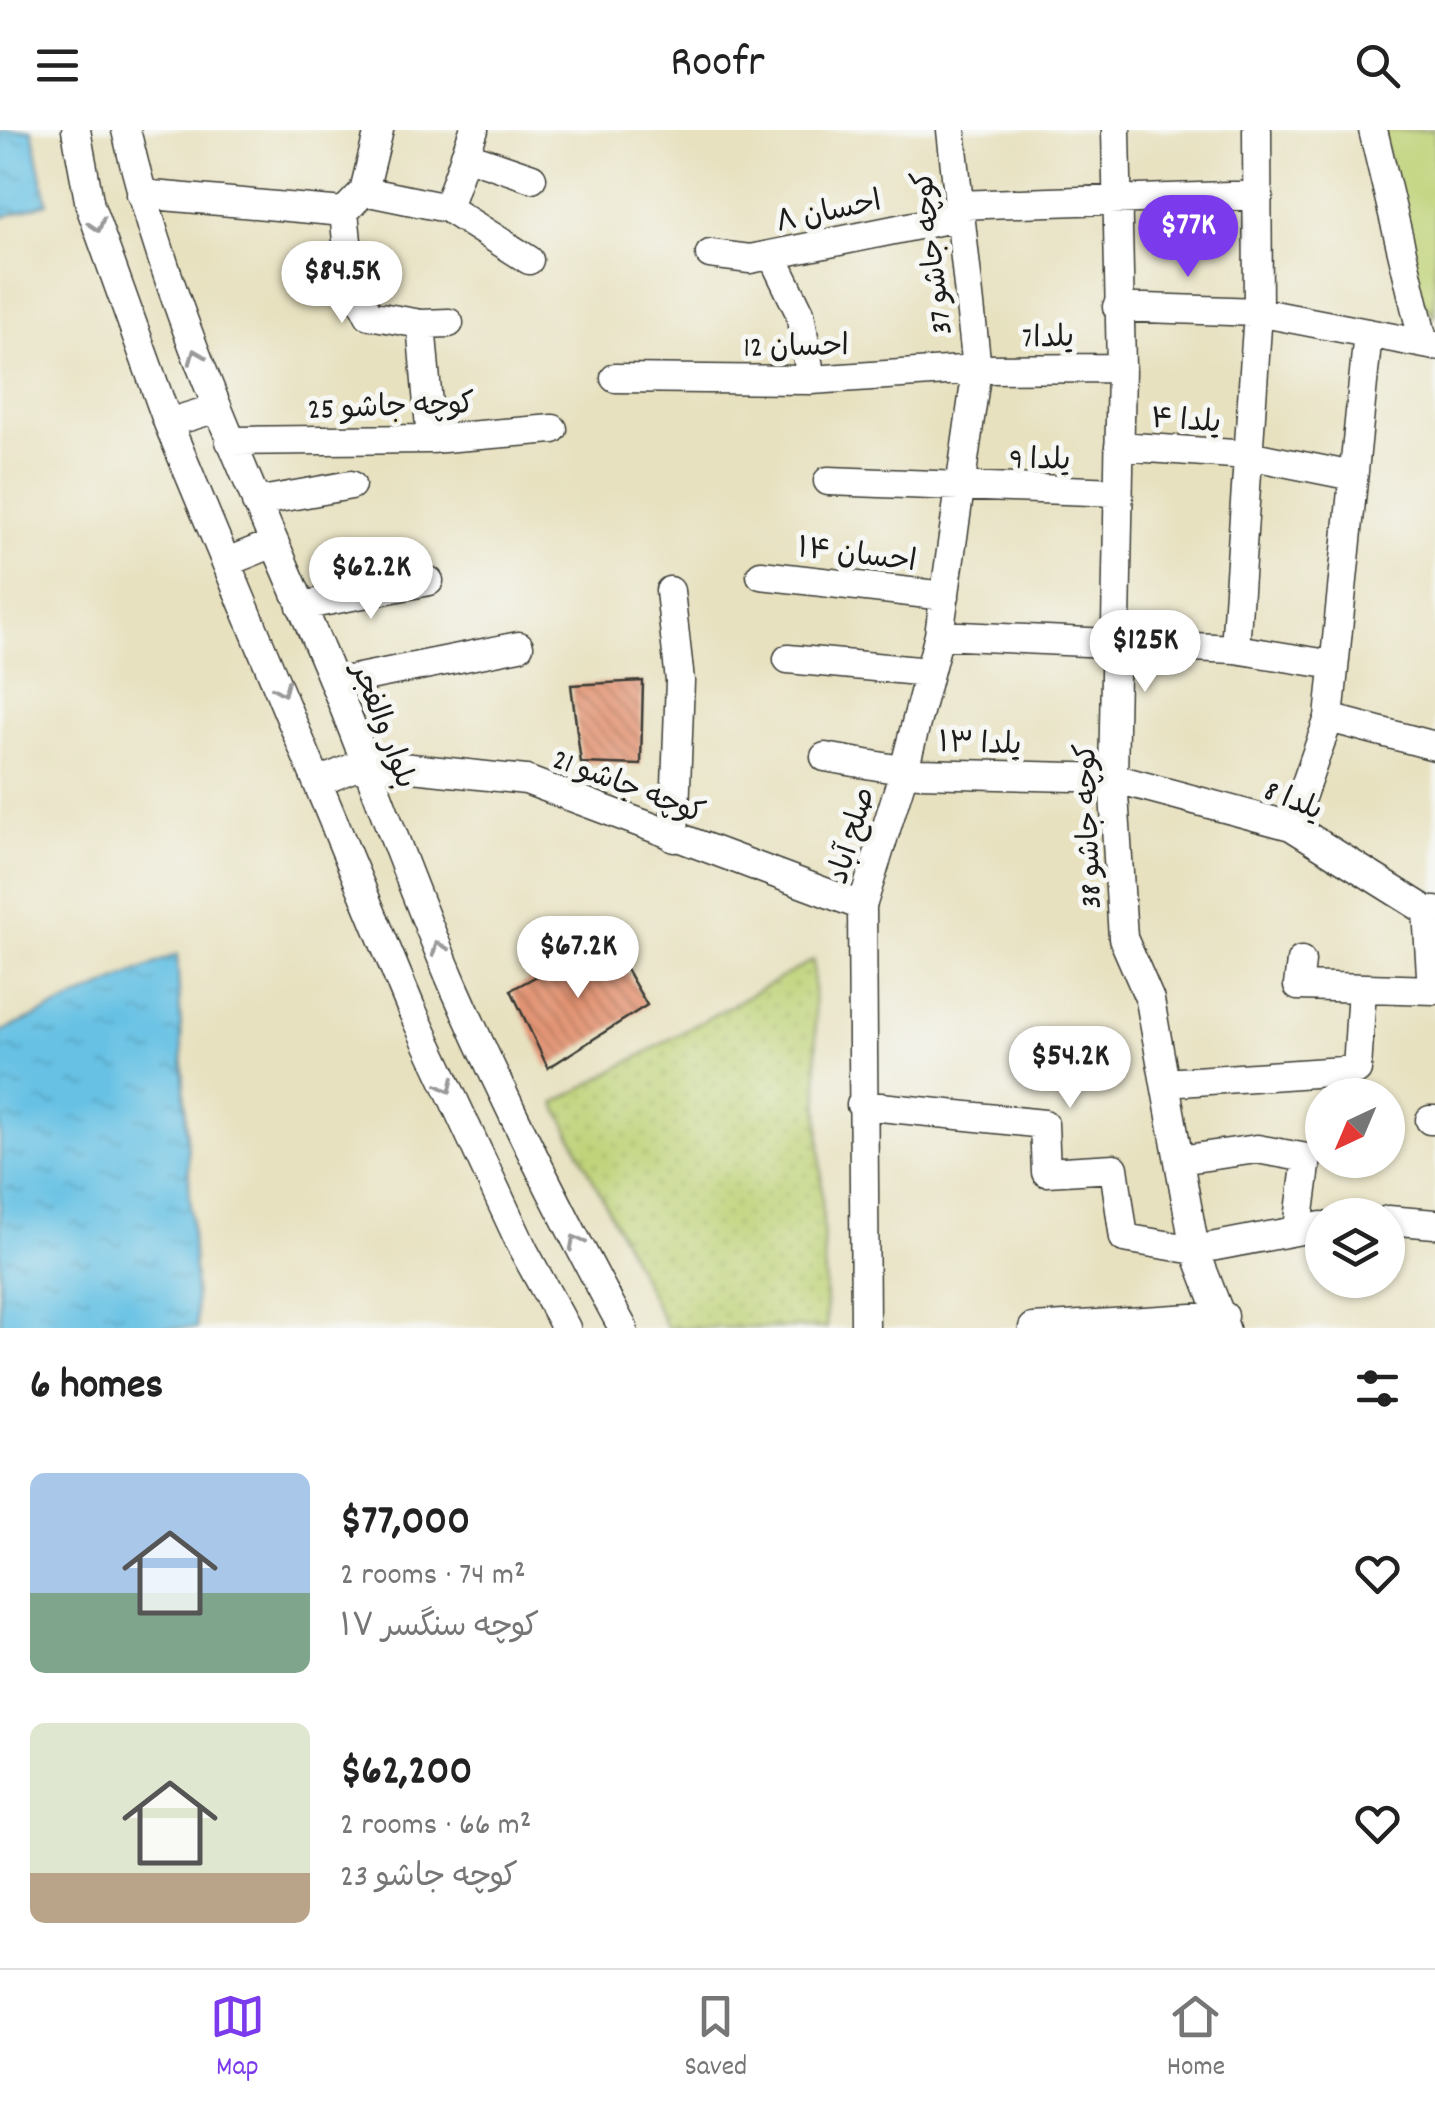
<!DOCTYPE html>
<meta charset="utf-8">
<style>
:root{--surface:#fff;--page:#f6f6f6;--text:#222;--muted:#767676;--line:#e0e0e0;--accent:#7c3aed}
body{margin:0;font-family:Dekko,"Playpen Sans Arabic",sans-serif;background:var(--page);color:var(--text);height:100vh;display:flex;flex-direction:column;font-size:38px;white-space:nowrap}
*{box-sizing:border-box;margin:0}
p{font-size:32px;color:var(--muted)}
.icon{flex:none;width:55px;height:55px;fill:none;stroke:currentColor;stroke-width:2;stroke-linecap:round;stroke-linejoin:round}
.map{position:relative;height:1198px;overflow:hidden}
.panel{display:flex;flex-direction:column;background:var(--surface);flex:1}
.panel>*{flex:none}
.needle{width:65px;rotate:224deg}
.controls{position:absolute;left:1305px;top:948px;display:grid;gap:20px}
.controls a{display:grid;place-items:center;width:100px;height:100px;border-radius:50%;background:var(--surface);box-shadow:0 2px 8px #0004;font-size:50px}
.price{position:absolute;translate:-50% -85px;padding:0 22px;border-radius:35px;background:#fff;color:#222;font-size:32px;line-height:65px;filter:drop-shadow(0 2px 5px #0008)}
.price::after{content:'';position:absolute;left:50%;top:60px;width:30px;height:22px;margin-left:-15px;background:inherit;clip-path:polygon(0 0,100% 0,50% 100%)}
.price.on{background:var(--accent);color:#fff}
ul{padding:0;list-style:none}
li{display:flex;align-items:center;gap:30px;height:250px;padding:0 30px}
li span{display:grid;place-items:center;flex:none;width:280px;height:200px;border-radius:15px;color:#555}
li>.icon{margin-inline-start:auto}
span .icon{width:120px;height:120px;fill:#fffc;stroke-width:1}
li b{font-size:42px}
h2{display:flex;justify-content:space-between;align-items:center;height:120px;padding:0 30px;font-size:42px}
header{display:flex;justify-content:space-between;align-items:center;height:130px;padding:0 30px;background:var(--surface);font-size:45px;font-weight:600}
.menu{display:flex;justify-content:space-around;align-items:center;height:140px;border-top:2px solid var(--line);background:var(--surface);font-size:28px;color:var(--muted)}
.menu a{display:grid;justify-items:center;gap:5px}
.menu .on{color:var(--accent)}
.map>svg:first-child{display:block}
.park{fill:url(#park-dots);stroke:#6c7648;stroke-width:2.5}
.garden{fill:#bdd175;stroke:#6c7648;stroke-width:2.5}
.water{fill:url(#water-ripples);stroke:#416e80;stroke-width:2.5}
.building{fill:url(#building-back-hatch)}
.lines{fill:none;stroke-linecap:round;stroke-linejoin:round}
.minor-casing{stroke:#3a3a34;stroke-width:31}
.minor{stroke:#fff;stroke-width:28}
.oneway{stroke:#999}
.labels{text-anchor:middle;stroke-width:10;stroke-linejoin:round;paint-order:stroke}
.street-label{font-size:30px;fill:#1c1c1c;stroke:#f6f6f2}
</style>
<header><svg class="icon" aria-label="menu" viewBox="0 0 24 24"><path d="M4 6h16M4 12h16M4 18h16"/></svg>Roofr<svg class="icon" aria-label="search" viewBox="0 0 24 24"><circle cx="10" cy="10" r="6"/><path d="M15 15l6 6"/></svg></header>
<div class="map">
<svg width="1435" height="1198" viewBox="0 0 1435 1198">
<defs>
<pattern id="park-dots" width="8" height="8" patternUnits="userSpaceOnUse" patternTransform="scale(2.5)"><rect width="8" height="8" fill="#bdd175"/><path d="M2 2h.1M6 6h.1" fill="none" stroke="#a2b365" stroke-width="1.8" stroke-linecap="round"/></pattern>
<pattern id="water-ripples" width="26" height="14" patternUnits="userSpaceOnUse" patternTransform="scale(2.5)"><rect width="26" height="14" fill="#66c1e4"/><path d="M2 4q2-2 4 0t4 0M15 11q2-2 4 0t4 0" fill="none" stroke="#58a5c3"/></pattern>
<pattern id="building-back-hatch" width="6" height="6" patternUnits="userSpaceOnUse" patternTransform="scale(2.5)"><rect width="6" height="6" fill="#e2916f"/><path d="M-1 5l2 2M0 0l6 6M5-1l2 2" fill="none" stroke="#b6765a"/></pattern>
</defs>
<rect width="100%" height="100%" fill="#f6f6f2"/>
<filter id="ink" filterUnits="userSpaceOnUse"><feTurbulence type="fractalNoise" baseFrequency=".01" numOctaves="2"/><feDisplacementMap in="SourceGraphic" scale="20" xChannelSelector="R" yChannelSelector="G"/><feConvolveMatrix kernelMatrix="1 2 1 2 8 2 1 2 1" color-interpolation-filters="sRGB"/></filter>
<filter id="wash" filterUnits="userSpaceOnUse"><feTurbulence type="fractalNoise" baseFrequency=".0048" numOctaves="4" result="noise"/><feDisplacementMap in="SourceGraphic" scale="40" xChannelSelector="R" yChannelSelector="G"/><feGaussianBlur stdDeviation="2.25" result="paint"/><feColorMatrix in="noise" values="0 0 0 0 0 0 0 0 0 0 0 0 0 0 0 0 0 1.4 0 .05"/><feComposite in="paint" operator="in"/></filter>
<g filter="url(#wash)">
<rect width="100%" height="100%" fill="#e7e1bf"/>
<path class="park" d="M813,830L827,1198H667L555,973Z"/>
<path class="garden" d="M1381,0H1435V186L1417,166Z"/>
<path class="water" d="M0,0H32L47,73L0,88Z
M177,824L197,1198H0V902Z"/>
<g id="blocks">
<path class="building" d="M643,551L641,635L581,633L571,555Z
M608,808L647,875L548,938L511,860Z"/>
</g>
</g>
<g filter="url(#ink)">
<use href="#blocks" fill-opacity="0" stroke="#3a3a34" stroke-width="2.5"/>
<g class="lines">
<defs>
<path id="minor" d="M76,0L90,76L168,293L411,878L524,1121L566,1198
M126,0C170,192 258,369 333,550C375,653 411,758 455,859C506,974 563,1088 623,1198
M1116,0L1121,238L1113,648L1123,808L1150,870L1195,1120L1225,1198
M1257,0L1258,182L1235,519L1334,535
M1373,0L1424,214
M465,25L532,48
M364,61L379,0
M141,64L344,82L364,61L447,78L529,130
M957,75L1259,65
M447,78L474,0
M344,82L351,150L369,185L421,194L449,193
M710,124L750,129L958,87
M772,125L800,183L811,250
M1117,177L1258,182L1435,216
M421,194L431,309
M615,248L811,250L977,239L1121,238
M168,293L217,278
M230,311L431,309L553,299
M1119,316L1248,325L1353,346
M828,351L1118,362
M256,372L351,355
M227,432L274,413
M761,445L945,466
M670,461L680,551L674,708
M301,476L429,451
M939,505L1235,519
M788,529L929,542
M334,553L519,516
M1329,588L1435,616
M825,627L919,643L1113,648L1291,696L1427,781H1435
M319,652L364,633L526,650L862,776
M1291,696L1329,588L1368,203
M1427,781L1432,860
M1301,831L1298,856L1435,860
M1165,953L1357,940L1362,858
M861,975L1044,994L1046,1042L1114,1038L1124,1108L1195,1120L1322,1096
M1430,990H1435
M1179,1030L1257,1019L1307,1028L1298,1098
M1388,1090L1435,1094
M865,1198L862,776L901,651L939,505L977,239L951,0
M1033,1198L1224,1186"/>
</defs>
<use href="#minor" class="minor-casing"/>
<use href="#minor" class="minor"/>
</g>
<defs><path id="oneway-chevron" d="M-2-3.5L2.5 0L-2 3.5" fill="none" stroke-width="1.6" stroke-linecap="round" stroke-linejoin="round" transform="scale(2.5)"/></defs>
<g class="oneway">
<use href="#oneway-chevron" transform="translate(97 95) rotate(72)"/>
<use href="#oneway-chevron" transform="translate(196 226) rotate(-112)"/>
<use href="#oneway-chevron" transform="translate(282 559) rotate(67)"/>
<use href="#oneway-chevron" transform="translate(439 818) rotate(-112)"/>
<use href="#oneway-chevron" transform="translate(447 956) rotate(65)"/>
<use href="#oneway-chevron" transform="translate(576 1112) rotate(-118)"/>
</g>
</g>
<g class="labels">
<g class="street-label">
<text transform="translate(828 80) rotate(-12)" y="10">احسان ۸</text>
<text transform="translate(931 123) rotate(-97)" y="10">کوچه جاشو 37</text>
<text transform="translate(1048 206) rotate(-1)" y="10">یلدا7</text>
<text transform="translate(796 215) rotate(-1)" y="10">احسان 12</text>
<text transform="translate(391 275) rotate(-2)" y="10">کوچه جاشو 25</text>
<text transform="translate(1186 289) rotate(4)" y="10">یلدا ۴</text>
<text transform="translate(1040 328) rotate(1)" y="10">یلدا 9</text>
<text transform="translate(857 423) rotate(7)" y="10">احسان ۱۴</text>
<text transform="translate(385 595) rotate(69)" y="10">بلوار والفجر</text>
<text transform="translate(980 612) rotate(2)" y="10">یلدا ۱۳</text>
<text transform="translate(629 655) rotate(21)" y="10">کوچه جاشو 21</text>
<text transform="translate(1294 669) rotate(22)" y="10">یلدا 8</text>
<text transform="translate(1087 696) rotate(-92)" y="10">کوچه جاشو 38</text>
<text transform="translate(850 705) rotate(-73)" y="10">صلح آباد</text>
</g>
</g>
</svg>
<div class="controls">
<a><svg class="needle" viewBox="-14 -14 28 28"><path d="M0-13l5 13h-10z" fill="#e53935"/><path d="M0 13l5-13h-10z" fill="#767676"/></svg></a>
<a><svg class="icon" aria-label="layers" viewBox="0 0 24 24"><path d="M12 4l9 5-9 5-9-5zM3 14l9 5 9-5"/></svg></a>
</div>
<b class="price on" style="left:1188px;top:150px">$77K</b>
<b class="price" style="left:342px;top:196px">$84.5K</b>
<b class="price" style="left:371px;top:492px">$62.2K</b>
<b class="price" style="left:1145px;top:565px">$125K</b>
<b class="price" style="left:578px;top:871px">$67.2K</b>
<b class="price" style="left:1070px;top:981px">$54.2K</b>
</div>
<section class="panel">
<h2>6 homes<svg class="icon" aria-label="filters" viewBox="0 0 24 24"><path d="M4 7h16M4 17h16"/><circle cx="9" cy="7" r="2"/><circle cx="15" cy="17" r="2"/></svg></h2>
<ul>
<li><span style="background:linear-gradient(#a9c7e8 60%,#7fa58c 0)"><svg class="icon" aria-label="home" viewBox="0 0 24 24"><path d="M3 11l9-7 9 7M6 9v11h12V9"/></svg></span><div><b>$77,000</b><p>2 rooms · 74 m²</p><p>کوچه سنگسر ۱۷</p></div><svg class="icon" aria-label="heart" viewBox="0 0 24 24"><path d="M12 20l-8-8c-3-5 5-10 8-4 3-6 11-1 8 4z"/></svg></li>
<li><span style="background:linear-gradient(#dfe7d0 75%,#b9a48a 0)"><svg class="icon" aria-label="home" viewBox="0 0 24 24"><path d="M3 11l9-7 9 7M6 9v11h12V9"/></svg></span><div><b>$62,200</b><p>2 rooms · 66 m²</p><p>کوچه جاشو 23</p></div><svg class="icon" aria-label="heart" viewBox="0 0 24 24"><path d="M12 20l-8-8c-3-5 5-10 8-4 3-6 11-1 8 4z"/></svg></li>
</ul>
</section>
<nav class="menu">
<a class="on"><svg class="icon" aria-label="map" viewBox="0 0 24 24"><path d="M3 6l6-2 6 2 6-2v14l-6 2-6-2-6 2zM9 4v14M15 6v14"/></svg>Map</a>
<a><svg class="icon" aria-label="saved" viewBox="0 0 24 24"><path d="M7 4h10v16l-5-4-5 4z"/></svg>Saved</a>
<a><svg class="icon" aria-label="home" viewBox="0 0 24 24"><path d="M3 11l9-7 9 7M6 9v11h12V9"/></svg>Home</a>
</nav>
